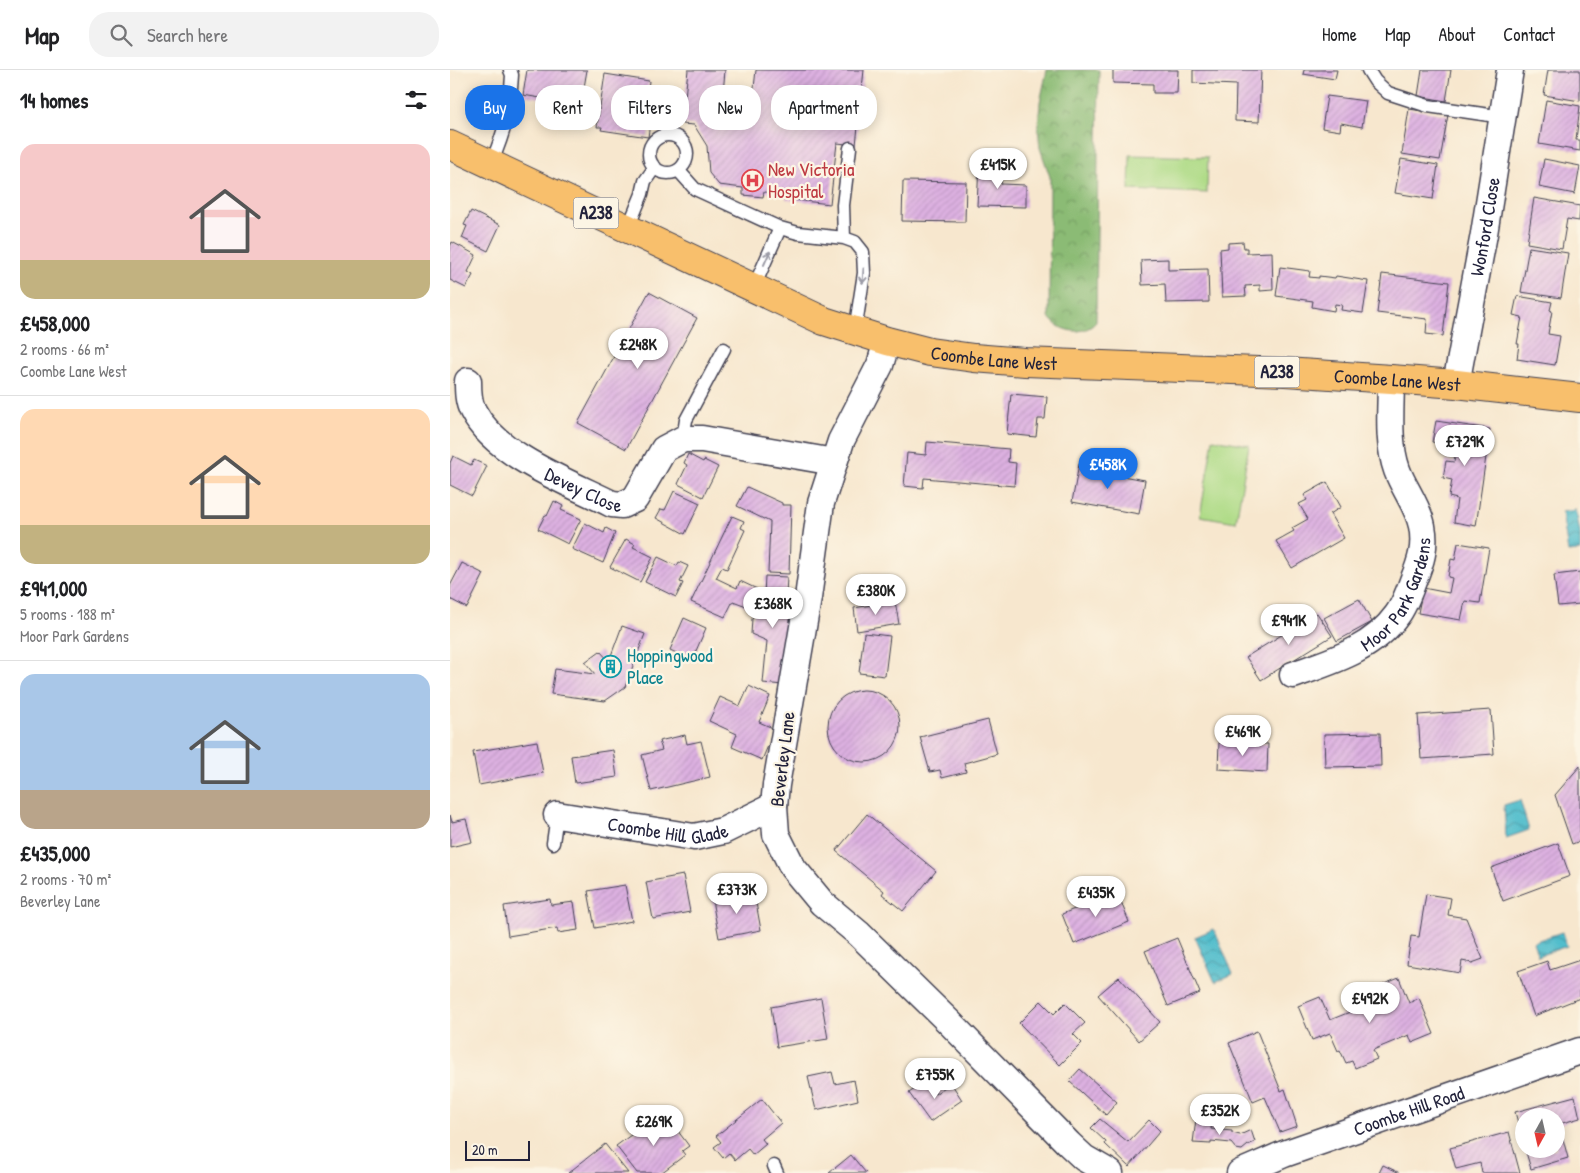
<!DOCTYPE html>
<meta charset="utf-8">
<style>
:root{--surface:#fff;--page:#f2f2f2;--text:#202124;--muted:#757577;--line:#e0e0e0;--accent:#1a73e8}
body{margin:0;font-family:"Patrick Hand",sans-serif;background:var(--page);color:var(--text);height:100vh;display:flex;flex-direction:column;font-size:19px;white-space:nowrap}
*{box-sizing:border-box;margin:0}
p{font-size:16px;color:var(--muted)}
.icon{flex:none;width:28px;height:28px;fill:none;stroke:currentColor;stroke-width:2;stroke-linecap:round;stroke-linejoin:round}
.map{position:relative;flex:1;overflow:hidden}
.side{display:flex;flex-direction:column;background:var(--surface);width:450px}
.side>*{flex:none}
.hud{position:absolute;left:15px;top:15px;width:475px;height:45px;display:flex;gap:10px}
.needle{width:32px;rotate:188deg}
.buttons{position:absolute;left:1065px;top:1038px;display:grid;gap:10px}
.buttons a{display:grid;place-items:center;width:50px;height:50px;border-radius:50%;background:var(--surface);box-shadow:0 2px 12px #0003;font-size:25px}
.scale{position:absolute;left:15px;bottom:12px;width:65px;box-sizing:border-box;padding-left:5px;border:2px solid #22223b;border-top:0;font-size:14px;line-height:18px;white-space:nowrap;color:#22223b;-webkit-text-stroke:4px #fcf5e5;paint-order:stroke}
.price{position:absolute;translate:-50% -42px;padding:0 11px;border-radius:18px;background:#fff;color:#222;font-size:16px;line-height:32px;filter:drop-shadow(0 1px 2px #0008)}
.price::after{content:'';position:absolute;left:50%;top:30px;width:15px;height:11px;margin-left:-8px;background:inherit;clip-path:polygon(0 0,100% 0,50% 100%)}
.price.current{background:var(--accent);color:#fff}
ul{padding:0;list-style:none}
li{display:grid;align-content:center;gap:10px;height:265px;padding:0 20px}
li+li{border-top:1px solid var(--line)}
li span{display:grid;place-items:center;height:155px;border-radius:15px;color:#555}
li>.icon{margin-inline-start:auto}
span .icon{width:90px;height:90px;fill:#fffc;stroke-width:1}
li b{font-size:21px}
h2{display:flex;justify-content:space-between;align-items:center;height:60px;padding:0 20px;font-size:21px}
.chip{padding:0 18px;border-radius:20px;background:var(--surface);box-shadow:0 2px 12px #0003;font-size:18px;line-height:45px}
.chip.current{background:var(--accent);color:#fff}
header{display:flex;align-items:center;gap:30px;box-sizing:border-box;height:70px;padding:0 25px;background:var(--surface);border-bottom:1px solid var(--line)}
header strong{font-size:24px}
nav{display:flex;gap:28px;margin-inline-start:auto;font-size:18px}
.search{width:350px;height:45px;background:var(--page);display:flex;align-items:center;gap:12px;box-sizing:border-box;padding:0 18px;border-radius:20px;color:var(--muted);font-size:19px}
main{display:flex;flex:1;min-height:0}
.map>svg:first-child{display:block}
.forest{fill:url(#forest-crowns);stroke:#566e58}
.pitch{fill:#afdb87;stroke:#687e61}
.water{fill:url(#water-waves);stroke:#3a7084}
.building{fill:url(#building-hatch)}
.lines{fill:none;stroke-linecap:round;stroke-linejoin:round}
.service-casing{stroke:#424051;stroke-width:15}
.minor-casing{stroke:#424051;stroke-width:29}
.primary-casing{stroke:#424051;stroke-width:30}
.service{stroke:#fff;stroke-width:12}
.minor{stroke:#fff;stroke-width:26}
.primary{stroke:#f8bf6c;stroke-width:28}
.oneway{stroke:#9c9ca7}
.labels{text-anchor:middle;stroke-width:4.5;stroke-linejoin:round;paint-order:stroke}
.shield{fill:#fcf5e5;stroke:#63616e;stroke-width:1}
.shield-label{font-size:18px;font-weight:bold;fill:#22223b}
.health-label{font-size:19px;fill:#be3a42;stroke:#fcf5e5;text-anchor:start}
.street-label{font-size:19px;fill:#22223b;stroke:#fcf5e5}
.culture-label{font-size:19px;fill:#0d838f;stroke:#fcf5e5;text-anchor:start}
</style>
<header>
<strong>Map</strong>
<div class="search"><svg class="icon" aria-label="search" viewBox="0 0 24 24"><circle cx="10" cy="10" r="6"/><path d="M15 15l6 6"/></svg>Search here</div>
<nav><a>Home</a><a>Map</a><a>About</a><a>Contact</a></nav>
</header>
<main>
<section class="side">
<h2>14 homes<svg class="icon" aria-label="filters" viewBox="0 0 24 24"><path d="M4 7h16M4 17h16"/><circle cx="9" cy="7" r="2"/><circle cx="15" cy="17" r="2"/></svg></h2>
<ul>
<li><span style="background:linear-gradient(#f6c9c9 75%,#c2b280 0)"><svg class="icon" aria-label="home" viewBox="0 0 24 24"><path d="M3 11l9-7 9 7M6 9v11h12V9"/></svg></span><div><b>£458,000</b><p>2 rooms · 66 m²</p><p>Coombe Lane West</p></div></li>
<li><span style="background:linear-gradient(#ffd9b3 75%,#c2b280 0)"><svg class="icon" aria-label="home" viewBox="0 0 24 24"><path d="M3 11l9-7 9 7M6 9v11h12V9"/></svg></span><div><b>£941,000</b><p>5 rooms · 188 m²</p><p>Moor Park Gardens</p></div></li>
<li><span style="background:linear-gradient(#a9c7e8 75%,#b9a48a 0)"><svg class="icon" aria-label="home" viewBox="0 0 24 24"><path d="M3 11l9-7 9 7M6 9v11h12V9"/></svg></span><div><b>£435,000</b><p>2 rooms · 70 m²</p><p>Beverley Lane</p></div></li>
</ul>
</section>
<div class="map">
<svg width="1130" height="1103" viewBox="0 0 1130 1103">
<defs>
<pattern id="forest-crowns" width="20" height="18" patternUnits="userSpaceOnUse" patternTransform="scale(1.25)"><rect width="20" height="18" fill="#8bbb74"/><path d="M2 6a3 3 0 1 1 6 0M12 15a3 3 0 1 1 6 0" fill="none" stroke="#719860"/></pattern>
<pattern id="water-waves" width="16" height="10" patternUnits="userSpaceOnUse" patternTransform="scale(1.25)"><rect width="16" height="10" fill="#51bdcc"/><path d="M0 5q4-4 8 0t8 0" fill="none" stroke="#4399a7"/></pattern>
<pattern id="building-hatch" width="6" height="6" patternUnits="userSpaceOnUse" patternTransform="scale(1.25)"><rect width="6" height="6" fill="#ddb1e1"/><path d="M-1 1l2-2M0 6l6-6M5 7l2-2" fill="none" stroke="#bd98c2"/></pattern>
</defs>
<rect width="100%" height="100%" fill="#fcf5e5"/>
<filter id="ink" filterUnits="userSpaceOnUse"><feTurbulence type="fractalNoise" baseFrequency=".02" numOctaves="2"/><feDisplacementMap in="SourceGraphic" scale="10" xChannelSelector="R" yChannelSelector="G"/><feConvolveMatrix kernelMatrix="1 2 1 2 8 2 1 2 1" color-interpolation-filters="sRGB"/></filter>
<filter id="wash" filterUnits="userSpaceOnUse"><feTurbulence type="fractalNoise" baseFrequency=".0096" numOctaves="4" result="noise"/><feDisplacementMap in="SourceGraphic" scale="20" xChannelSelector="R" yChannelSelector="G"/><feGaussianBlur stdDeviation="1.12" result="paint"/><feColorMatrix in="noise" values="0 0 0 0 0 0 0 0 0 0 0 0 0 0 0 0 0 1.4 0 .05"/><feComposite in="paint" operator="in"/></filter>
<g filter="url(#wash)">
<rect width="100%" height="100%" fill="#f7e7ce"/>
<path class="forest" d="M597,0H649L646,252C633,267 609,262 599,247L600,107L590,78L588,58L590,32Z"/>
<path class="pitch" d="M680,85L758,87L757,123L679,120Z
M763,369L799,375L786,452L750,446Z"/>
<path class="water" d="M1126,440L1130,464V481L1118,482L1112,442Z
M1070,730L1079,760L1056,768L1054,735Z
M764,859L783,904L765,912L745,867Z
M1112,862L1117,876L1088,886L1083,872Z"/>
<g id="blocks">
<path class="building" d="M77,0H137L131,35L73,25Z
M238,0H275L273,24L303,27L306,0H414L406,75L387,73L380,134L336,129L337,124L314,122L313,127L293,125V118L269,115L259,103L257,76L244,55L232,54Z
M663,0H728L727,23H703V14L663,13Z
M743,0H811L809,52L785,51L786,15L743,13Z
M854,0H887L885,9L853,4Z
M972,0H1001L996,31L968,26Z
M1098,0H1130V31L1094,25Z
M155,4L199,11L197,26L204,27L198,67L151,60L152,57H147Z
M877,26L916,31L912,57L891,53L890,61L872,58Z
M1096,30L1130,36L1126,70H1130V81L1089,74Z
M959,39L998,45L990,90L952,84Z
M951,89L988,95L983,129L945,123Z
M1094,89L1130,96L1125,124L1089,117Z
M529,95L552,96L551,114L576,115V137L527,136Z
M453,111L516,112L515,152L452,151Z
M1084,128L1130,136L1129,151L1117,149L1112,179L1077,173Z
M21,141L50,155L38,181L12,168L17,156L14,155Z
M2,172L26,185L18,202L23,205L16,218L0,210V177Z
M793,172L794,178H797V183L822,182L823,220L810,221V215L795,216L796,226L772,227L770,179L778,178V173Z
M1079,177L1118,183L1111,228L1071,222Z
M718,189V200L758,199L759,232L716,233L715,214L692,215L691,190Z
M830,197L860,201L859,207L869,208V206L885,208L886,206L918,211L913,243L891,240L892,235L885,234L884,241L862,237L863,231L826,226Z
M932,204L999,212L993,266L976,264L977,249L927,243Z
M199,222L247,248L176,379L128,353Z
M1067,226L1102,232L1100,240L1102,241L1098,264L1110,266L1105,295L1067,289L1069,274H1067L1072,247L1063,245Z
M561,324L597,327L595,349H588L586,367L557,364Z
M986,351L1040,359L1026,456L1004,452L1007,429L999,427L1002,410L993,408L996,391L1004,392L1007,376L982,372Z
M477,372L559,379L558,392L566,393L564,416L474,408L473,418L454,416L457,383L476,385Z
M238,384L253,392L254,390L268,397L253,427L228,414L237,395L234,393Z
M3,386L21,395L24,390L37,396L22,426L0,415V393Z
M629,394L644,396L643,401L695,410L689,444L622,432Z
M877,412L891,437L880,444L894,468L842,498L826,471L844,461L842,458L858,449L849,434L857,430L854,425Z
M297,417L332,433V435H341L339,504L318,503L320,452L287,436Z
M224,421L250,433L235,464L206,448L211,439L215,440Z
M104,431L113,436L111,440L131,449L118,474L88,459L95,445L97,446Z
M282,446L294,451L291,458L295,460L277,499L272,497L266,508L287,518L290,511L307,519L299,537L283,531L275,547L241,532Z
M135,453L154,463L156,458L165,463L153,493L122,479Z
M176,469L185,474L183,477L203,487L190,512L160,497Z
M1008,473L1039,478L1030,533L1015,531L1011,550L968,543L973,518L999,523L1002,508L998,507L1001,489L1005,490Z
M208,487L227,496L229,492L238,496L230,512L233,513L226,527L195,512Z
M12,493L34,504L17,538L0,529V516Z
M1130,502V534L1108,536L1104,505Z
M315,506L337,507L336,525L328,544L341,545L333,615L313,613L317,571L301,564L302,549L314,525Z
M909,529L922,552L887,571L874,548Z
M445,531L449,554L407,561L404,538Z
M867,543L882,566L811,610L796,587Z
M234,548L256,558L242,590L220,580Z
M172,556L195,564L175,617L155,631L101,624L105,599L145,604L135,592L150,581L159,591Z
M414,563L440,566L435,606L409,603Z
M299,616L320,626L309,652L325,659L312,690L282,677L287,664L259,651L270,627L290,636Z
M378 656a36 36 0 1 1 72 0a36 36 0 1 1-72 0Z
M1041,640L1044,684L971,689L968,645Z
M538,650L547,684L514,693L516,702L492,708L490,700L480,702L470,667Z
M930,663L931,696L875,697L874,664Z
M235,665L237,674L251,671L260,707L201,721L192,685L212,680L209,671Z
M87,671L93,703L29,715L23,682Z
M769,672L818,674L817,702L768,699Z
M163,680L167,707L125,713L121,686Z
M1130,696V771L1122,774L1105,725Z
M417,744L486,801L453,841L432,824L434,821L386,781Z
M0,745L2,752L16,749L22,772L0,777Z
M1108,773L1120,806L1053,831L1041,798Z
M233,805L240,842L203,849L196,812Z
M175,815L182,851L145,858L138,821Z
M304,822L311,860L269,868L262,830Z
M667,822L679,852L624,874L612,844Z
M976,824L1001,828L998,845L1016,848L1033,889L1022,893L1012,891L1010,903L957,894L961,866L969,867Z
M100,829L101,835L124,832L128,860L108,863L107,858L58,866L54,836Z
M727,868L750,923L718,936L695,881Z
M1130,890V928L1084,946L1068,901L1097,891L1100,900Z
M669,907L710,952L689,971L648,925Z
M949,908L959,933L969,928L984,964L962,973L959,965L923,980L927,989L905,998L902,991L896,993L890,980L888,981L880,963L862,970L848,936L870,927L880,950L932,929L927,917Z
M371,928L378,969L327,977L321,937Z
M591,931L604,944L615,933L635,953L623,964L632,973L610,995L569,953Z
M807,961L831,1021L835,1019L847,1056L830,1062L815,1027L803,1032L779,973Z
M630,999L667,1032L656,1045L619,1011Z
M382,1002L385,1014L404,1010L408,1030L366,1040L358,1007Z
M476,1011L485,1024L501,1013L512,1030L480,1052L459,1023Z
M1125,1026L1130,1048L1109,1054L1118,1088L1081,1099L1075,1079H1106V1046H1074L1073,1071L1065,1042Z
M312,1029L331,1053L312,1069L316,1074L303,1085L298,1079L285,1090L279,1083L273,1088L264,1077L271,1072L266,1066Z
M216,1045L239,1076L232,1081L235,1085L211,1103H187L166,1076L204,1048L207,1052Z
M650,1049L678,1072L699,1050L710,1061L679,1097L655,1074L656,1072L641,1058Z
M746,1049L762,1051L761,1059L782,1061V1063L790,1065L801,1060L805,1072L798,1075L792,1080L786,1079L781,1073L761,1071V1074L743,1073Z
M1059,1062L1070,1103H1032L1030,1093L1006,1099L1000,1078Z
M155,1074L178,1103H118Z
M401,1085L416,1103H379Z
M933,1095L950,1103H929Z"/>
</g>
</g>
<g filter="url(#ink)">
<use href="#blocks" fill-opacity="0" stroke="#424051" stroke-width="1"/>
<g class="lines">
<defs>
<path id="service" d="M918,0L925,11L938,23L978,36L1053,47
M199 84a19 19 0 1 1 38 0a19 19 0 1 1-38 0Z
M41,94C55,61 60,41 62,5L60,0
M228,100L245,119L330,158L348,163L394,168L405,172L413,182L414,203L405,261
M178,158L192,124L195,111L205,97
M394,168L393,135L400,78
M304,217L330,158
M233,369L236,350L274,279
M103,773L107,745
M324,1096L327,1103"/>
<g id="minor">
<path d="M437,271L430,295L391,371L371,433L358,528L326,715L324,736L326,764L343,798L372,833L409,864L501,954L619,1074L634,1088L660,1103"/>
<path id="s1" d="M18,311C18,321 18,332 23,341C45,385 120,413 162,434L172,435L185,429L214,379L233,369H252L384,392"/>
<path id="s2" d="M1006,314L1034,164L1060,0"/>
<path id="s3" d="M843,605C882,591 922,580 947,545C954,536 959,522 963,511C971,492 976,476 972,456C968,436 954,419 947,400C937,372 941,338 941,309"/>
<path id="s4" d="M107,745L244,767L273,761L324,736"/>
<path id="s5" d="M790,1103L834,1084L1130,981"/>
</g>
<g id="primary">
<path id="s6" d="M0,75L374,251L437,271L480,282L524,288L575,292L835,302L941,309L1006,314L1130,328"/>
</g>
</defs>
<use href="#service" class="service-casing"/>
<use href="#minor" class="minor-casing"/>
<use href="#primary" class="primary-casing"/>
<use href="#service" class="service"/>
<use href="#minor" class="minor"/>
<use href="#primary" class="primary"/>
</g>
<defs><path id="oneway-shaft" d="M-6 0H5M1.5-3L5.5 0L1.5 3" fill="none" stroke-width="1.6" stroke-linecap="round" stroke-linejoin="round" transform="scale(1.25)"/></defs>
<g class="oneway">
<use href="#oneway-shaft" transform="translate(317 188) rotate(-66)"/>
<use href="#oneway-shaft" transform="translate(413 206) rotate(94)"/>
</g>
</g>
<defs>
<symbol id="hospital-ring" viewBox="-11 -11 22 22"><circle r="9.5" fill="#fcf5e5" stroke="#e0444e" stroke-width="1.5"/><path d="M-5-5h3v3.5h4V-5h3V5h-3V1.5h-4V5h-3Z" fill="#e0444e"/></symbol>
<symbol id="building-ring" viewBox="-11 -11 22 22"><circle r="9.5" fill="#fcf5e5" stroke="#0f9aa8" stroke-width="1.5"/><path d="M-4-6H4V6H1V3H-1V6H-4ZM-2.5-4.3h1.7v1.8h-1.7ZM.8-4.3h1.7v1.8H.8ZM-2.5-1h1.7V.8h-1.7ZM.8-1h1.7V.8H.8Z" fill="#0f9aa8"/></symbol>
</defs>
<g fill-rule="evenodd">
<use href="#hospital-ring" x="290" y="98" width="25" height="25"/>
<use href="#building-ring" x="148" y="584" width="25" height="25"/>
</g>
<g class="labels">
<g class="shield">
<rect x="123.5" y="127.5" width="45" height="31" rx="4"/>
<rect x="804.5" y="286.5" width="45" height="31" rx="4"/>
</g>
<g class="shield-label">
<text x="146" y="149">A238</text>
<text x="827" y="308">A238</text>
</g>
<g class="health-label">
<text x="318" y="106">New Victoria<tspan x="318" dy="22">Hospital</tspan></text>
</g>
<g class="street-label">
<text dy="7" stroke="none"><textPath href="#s2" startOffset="160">Wonford Close</textPath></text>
<text dy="7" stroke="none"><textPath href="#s6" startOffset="588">Coombe Lane West</textPath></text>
<text dy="7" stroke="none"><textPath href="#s6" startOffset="992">Coombe Lane West</textPath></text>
<text dy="7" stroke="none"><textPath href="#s1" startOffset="169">Devey Close</textPath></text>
<text dy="7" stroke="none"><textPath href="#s3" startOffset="140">Moor Park Gardens</textPath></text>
<text transform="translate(332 689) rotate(-83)" y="7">Beverley Lane</text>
<text dy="7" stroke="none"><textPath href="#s4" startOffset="112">Coombe Hill Glade</textPath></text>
<text dy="7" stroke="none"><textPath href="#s5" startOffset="180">Coombe Hill Road</textPath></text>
</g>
<g class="culture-label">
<text x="177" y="592">Hoppingwood<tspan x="177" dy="22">Place</tspan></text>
</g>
</g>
</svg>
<div class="buttons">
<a><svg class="needle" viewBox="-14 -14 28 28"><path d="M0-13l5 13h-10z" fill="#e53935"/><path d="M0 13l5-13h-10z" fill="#757577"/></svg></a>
</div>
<div class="scale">20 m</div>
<b class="price" style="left:548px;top:120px">£415K</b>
<b class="price" style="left:188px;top:300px">£248K</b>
<b class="price" style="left:1015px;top:397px">£729K</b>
<b class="price current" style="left:658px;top:420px">£458K</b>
<b class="price" style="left:426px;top:546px">£380K</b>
<b class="price" style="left:323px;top:559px">£368K</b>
<b class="price" style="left:839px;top:576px">£941K</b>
<b class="price" style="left:793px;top:687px">£469K</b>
<b class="price" style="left:287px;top:845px">£373K</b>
<b class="price" style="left:646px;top:848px">£435K</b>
<b class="price" style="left:920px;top:954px">£492K</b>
<b class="price" style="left:485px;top:1030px">£755K</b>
<b class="price" style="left:770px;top:1066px">£352K</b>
<b class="price" style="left:204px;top:1077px">£269K</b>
<div class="hud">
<a class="chip current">Buy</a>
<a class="chip">Rent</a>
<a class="chip">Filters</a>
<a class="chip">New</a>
<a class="chip">Apartment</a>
</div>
</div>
</main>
